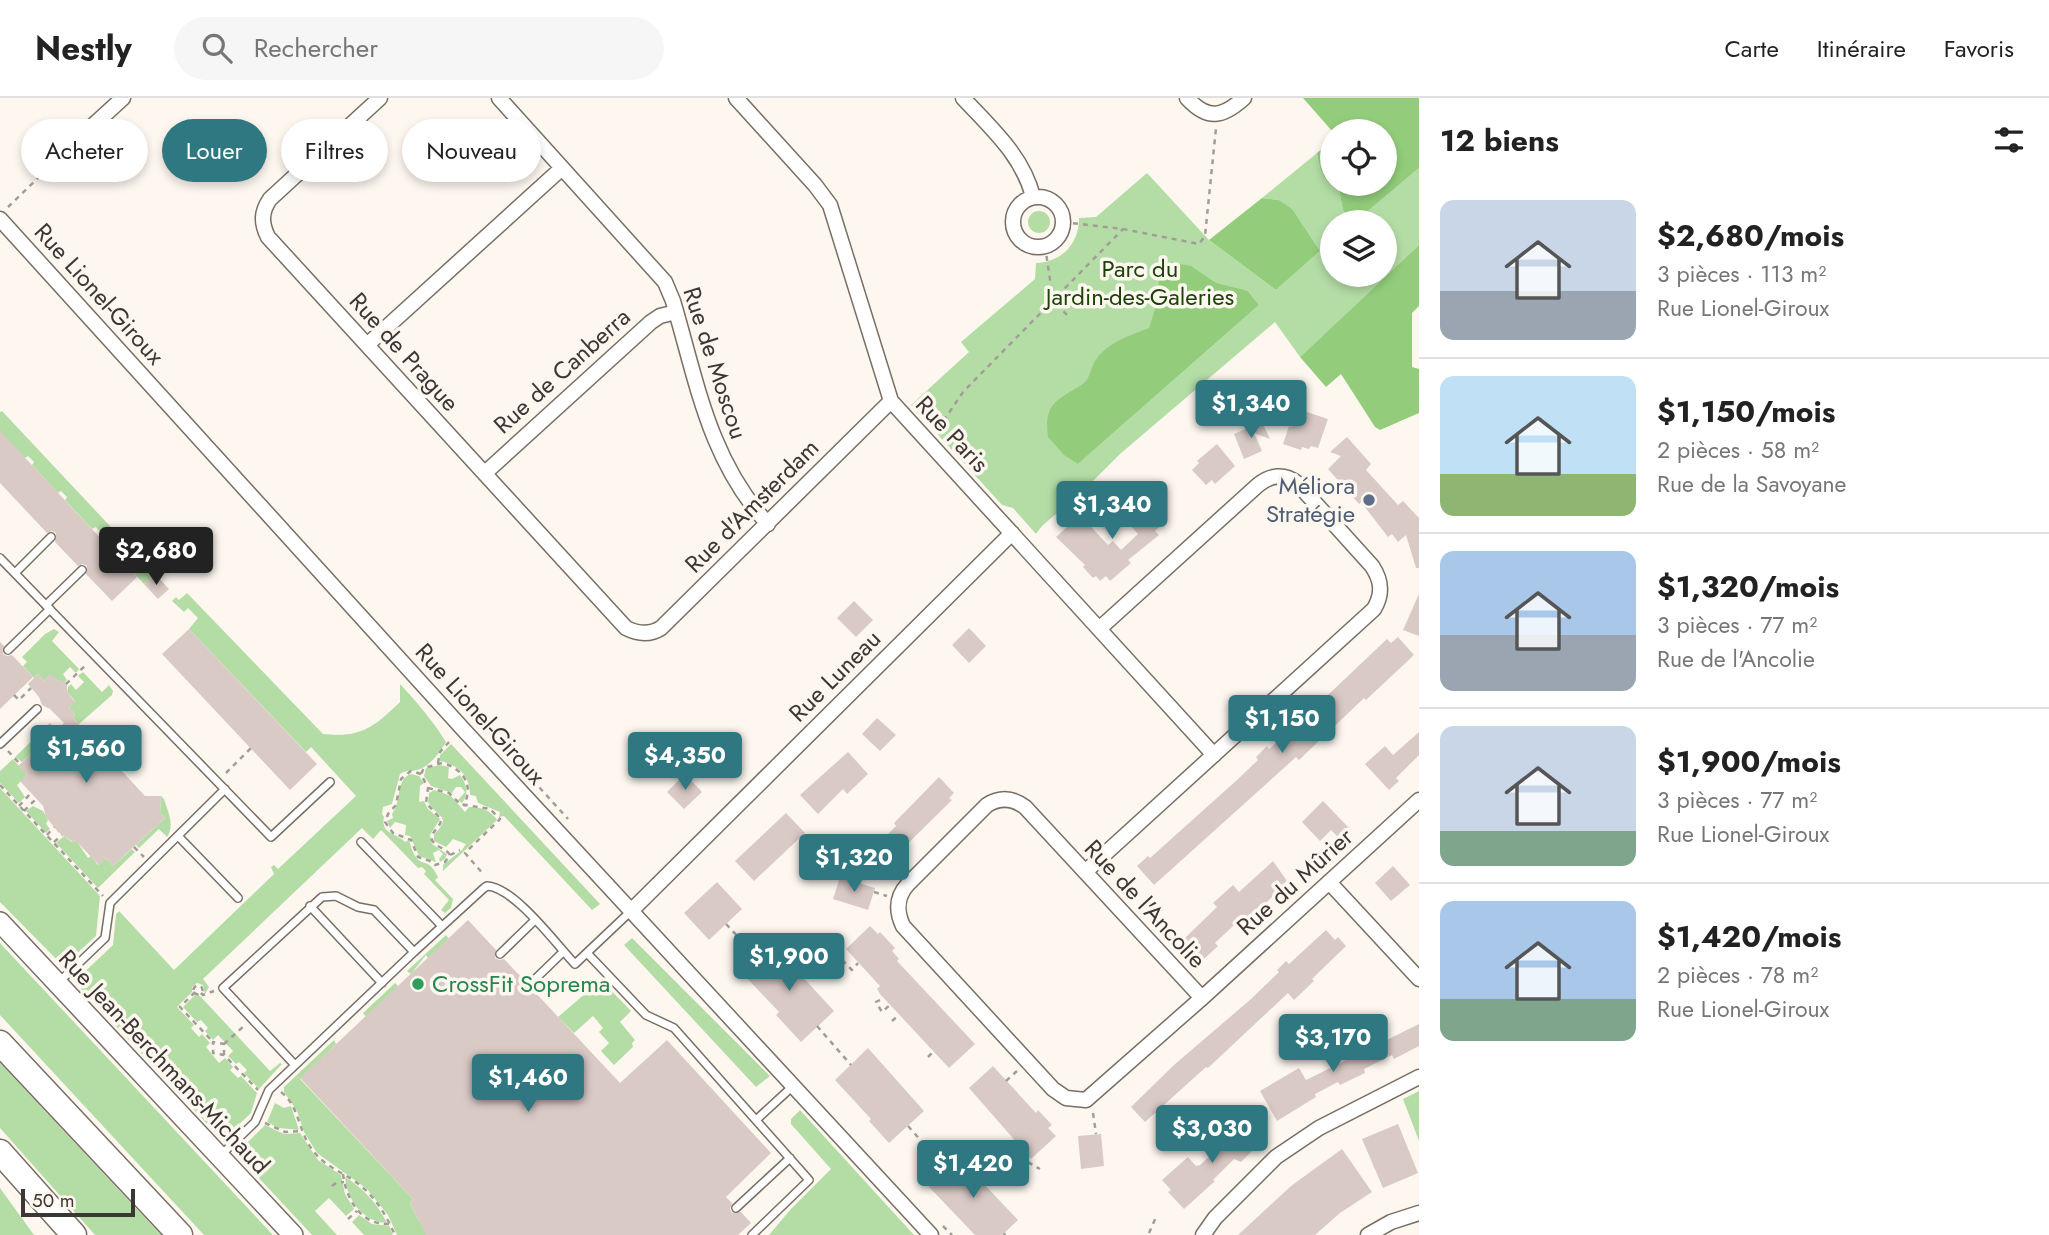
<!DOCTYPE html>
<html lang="fr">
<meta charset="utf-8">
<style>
:root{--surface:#fff;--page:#f6f6f6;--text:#222;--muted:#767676;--line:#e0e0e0;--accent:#2f7781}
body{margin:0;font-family:Jost,sans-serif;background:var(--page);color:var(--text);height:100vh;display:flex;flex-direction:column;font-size:26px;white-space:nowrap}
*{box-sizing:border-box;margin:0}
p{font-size:23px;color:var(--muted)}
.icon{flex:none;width:38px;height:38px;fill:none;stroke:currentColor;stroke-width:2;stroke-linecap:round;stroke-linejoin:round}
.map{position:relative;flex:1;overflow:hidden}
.drawer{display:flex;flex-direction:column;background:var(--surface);width:630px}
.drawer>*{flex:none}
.banner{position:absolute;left:21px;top:21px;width:665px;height:63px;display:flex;gap:14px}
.tools{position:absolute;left:1320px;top:21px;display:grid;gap:14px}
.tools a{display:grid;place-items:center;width:77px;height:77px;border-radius:50%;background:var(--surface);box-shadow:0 4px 10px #0003;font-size:35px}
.scale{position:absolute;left:21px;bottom:18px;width:114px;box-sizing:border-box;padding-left:7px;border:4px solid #3b3733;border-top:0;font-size:19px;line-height:24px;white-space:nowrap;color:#3b3733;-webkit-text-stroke:5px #fef7f0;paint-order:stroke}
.price{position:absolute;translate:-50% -60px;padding:0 16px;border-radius:7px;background:var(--accent);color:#fff;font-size:23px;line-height:46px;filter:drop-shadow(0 2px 4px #0008)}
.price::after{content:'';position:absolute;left:50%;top:42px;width:21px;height:16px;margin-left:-10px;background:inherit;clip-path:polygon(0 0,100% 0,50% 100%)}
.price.on{background:#222;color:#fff}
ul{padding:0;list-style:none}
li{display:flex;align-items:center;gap:21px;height:175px;padding:0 21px}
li+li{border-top:2px solid var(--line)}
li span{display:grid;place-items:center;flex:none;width:196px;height:140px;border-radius:14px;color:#555}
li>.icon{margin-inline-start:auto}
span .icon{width:84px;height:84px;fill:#fffc;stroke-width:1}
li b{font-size:30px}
h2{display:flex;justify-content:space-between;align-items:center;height:84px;padding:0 21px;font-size:30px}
.pill{padding:0 24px;border-radius:32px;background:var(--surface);box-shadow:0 4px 10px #0003;font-size:24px;line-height:63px}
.pill.on{background:var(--accent);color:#fff}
header{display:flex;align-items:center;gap:42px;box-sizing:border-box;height:98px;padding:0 35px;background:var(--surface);border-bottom:2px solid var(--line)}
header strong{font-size:33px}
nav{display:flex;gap:38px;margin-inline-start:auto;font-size:24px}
.search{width:490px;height:63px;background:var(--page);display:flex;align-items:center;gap:18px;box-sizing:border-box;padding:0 24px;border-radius:38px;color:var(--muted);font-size:26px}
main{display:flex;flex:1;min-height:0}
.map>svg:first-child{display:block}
.green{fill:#b4dda6;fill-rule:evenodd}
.forest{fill:#93cd7c}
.building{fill:#dacac6}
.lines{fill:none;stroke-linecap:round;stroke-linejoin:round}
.lane-casing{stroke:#786e64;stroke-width:10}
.street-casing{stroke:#786e64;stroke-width:17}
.secondary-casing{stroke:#786e64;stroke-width:22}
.highway-casing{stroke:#786e64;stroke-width:27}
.path{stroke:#a39d98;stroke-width:2.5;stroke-dasharray:5 5;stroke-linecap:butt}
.lane{stroke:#fff;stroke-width:7}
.street{stroke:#fff;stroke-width:14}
.secondary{stroke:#fff;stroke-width:19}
.highway{stroke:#fff;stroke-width:24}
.service-dot{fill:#5c6f8a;stroke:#fef7f0;stroke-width:2.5}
.leisure-dot{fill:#2e9e5b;stroke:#fef7f0;stroke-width:2.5}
.labels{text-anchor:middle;stroke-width:7;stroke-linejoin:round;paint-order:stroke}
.park-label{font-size:24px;fill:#1d420a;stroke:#fef7f0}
.street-label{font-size:24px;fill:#3b3733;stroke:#fef7f0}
.service-label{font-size:24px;fill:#4e5e75;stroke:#fef7f0;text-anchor:end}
.leisure-label{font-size:24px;fill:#27864d;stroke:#fef7f0;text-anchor:start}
</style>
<header>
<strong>Nestly</strong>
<div class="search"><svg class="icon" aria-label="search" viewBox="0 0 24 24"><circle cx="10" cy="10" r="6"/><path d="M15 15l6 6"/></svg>Rechercher</div>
<nav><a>Carte</a><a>Itinéraire</a><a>Favoris</a></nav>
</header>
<main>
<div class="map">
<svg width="1419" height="1137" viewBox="0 0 1419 1137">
<rect width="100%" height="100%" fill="#fef7f0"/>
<path class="green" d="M1317,55C1320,72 1322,83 1339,92L1343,112L1352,124H1332V177H1384V124H1355L1419,70V147L1300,259L1275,224L1120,356L1088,388L1042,428L1036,436L1013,410L1002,407L911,307L969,254L961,244L1035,181L1036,165C1062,164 1079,146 1079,120L1096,119L1147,75L1209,142L1276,192L1320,153L1291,111L1279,102L1262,100ZM1248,193L1259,207L1078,366Z
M1028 124a11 11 0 1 1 22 0a11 11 0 1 1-22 0Z
M2,313L155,476L144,486L99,438L102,436L96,429L92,431L65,402L67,399L61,393L58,395L32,367L34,364L28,358L25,360L0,339V314Z
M187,495L323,636C361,640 374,629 400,604V586C417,604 433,623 446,644C440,654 430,669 417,672C410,674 408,671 400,676L392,706L383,709L382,716L384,719C380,736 397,735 405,744L409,742C411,747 412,755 416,759C423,769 428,759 438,779L435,782L453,801L451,810L445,815L441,812L449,802L424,776L426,773L422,769L418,770L381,732L373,741L362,730L203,881L209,889L205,896L203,887L197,885L192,889V894L177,909L194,927L191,930L199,939L202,936L210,945L206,949L219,965L225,960L233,969L230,972L238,980L241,978L257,995L251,1015L230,1035L223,1037L211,1030L76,885V882L113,847L116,816L119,813L174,872L274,776L271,769L274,767L278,771L356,698L311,649L306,654L189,531L198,520L188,510L184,514L172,503L176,499L179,502Z
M54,531L59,534L52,543L79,571L76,575L70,569L63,576L67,582L65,584L57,582L50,577L44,583L38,576L34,580L23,568L27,564L22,559L45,536Z
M83,574L102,594L109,587L113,593L112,597L79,626L73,620L75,617L69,609L75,603L67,594L68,589L71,586L76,592L84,584L78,578Z
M50,625L56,632L22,664L15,659Z
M451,646L600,806L592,812L504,718L499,719L500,714L478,705L476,698L470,697C470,677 458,667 440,663V657Z
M13,661L27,677L17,687L25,699L19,705L0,685V673Z
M440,667L449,669L448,680L452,681L460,677C467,686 469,696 462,705L458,702L465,694L461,689H456L452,695L431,688L424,678L426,670Z
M411,676L419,678L424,685L420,688L419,704L424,703L428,711L440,721L430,737L432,746L447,756L445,761L440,764L439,761L443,756L439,752L433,755L436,764L419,758L410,738L405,737L406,727L395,724L390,730L387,723L393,720L392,716C402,704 395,681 411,676Z
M0,690L100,798L96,838L63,868L0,804Z
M434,692L451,698L465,714L469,709C482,709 490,712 497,722L443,773V767L462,752L466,746L453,741L446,749L434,743V737C452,716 439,722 428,704L429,695Z
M161,698L164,701C168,714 175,727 167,739L159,731L139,750L136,747L165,720L160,715Z
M33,708L43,713L48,722L46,726L50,731L46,735L26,713Z
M64,738L72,744L76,742L88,760L91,758L98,767L106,760L113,768L132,751L135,754L98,790L56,745Z
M446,837L449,841L428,860L426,857L411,876L407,873Z
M632,840L770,978L756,989L624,847Z
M0,845L273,1137H204L0,917Z
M601,882L631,913L620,924L635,942L632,945L633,949L614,967L601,953L609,945L599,934L603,930L593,918L574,935L558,919Z
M395,885L398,888L366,919L363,915Z
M195,897L200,898L270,973L280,965L282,966L259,991L244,975L247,972L239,964L236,966L228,958L233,953L218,937L213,942L205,933L208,930L201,922L197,924L183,909Z
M334,942L336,946L300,981L413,1101L410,1105L419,1123L431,1137H397L388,1117L367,1091L317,1055L304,1034L297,1013L284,994V989Z
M0,965L161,1137H95L0,1030Z
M1419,993V1043L1403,1001Z
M275,1005L284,1010L291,1008L299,1032L278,1030L267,1024Z
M800,1012L914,1137H769L790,1112L831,1071L791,1026V1021Z
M265,1027L284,1036L300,1035L318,1062L341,1077L345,1096L354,1111L346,1118L329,1100L315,1113L337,1137H312L242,1062L241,1051Z
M345,1079C364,1091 377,1105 387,1125C363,1124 347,1102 345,1079Z
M0,1090L34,1137H0Z
M359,1117L372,1126L389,1128L393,1137H364L352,1124Z"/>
<path class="forest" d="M1303,0H1419V70L1355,124H1352L1343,112L1339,92C1322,83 1320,72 1317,55L1332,42V86H1384V33H1332Z
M1262,100L1279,102L1292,111L1320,153L1276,192L1209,142Z
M1419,147V208L1412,215V269L1419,271V315L1380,332L1375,329L1341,276L1326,289L1300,259Z
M1169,164L1191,168L1216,185L1248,193L1259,207L1078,366L1064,357L1048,339C1043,302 1060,302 1084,285C1090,280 1090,272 1094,265C1105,245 1129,238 1149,230L1156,208L1160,172Z"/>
<path class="building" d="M1298,311L1328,321L1318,350L1311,348L1309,351L1302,349L1301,352L1283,346L1289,328L1292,329Z
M1262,324L1270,341L1254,335L1262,353L1244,361L1234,336Z
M0,333L137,479L112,503L86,476L87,468L83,466L78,468L55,444L56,435L52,433L47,435L0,385Z
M1347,339L1371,366L1366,372L1398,407L1403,403L1419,420V470H1416L1406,437L1398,444L1392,436L1388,439L1361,404L1359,406L1328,371L1341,358L1330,354Z
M1217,346L1235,368L1215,386L1212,382L1206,387L1192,372L1199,365L1197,363Z
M1142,397L1166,423L1155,433L1159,437L1128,462L1131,465L1110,483L1106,478L1100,483L1096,478L1093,480L1083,469L1085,467L1056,439L1080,417L1108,447L1113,443L1121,452L1138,436L1121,417Z
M155,476L169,491L158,501L144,486Z
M1419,496V538L1403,532Z
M854,503L873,522L856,539L837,520Z
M969,530L986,548L969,565L952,547Z
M189,531L317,666L290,692L162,556Z
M1398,539L1414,557L1366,602L1364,600L1299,662L1296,659L1154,787L1137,768L1148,758L1150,760L1237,682L1258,662L1256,659L1267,648L1269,651L1292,631L1387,541L1391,545Z
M0,544L4,548L3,556L7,558L12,557L33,579L0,611Z
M38,576L44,583L50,576L57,582L64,583L67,587V594L75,604L69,609L75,617L73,620L145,698H161L160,715L165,720L113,768L106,760L99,767L75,742L73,744L58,734L46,719L43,708L20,683L27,677L18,668L64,625L50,611L42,607L39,599L28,586Z
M877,620L896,637L880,653L862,636Z
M1419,634V657L1396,680L1399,683L1389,692L1365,666L1385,648L1393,657Z
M848,654L868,676L847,696L843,691L818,716L800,697Z
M685,676L702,694L684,711L667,694Z
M939,679L954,695L949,700L952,702L882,771L867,757L896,728L894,725Z
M1323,703L1349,730L1338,739L1331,732L1320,743L1302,724Z
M786,715L805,735L754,783L735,763Z
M1273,763L1287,783L1281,788L1282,790L1243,826L1240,822L1233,828L1215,845L1218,848L1204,861L1185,840L1217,809L1213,805L1233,787L1239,794Z
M1393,768L1410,787L1391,803L1375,785Z
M840,779L875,790L868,812L833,801Z
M717,784L742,811L709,842L684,815Z
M468,822L496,852L495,860L499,862L504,861L525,883L524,891L528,893L533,892L620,985L667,942L771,1055L726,1099L732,1105L730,1111L732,1115L741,1114L751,1125L738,1137H426L410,1105L413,1101L300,980Z
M870,828L878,836L880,834L895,850L892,853L899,861L897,863L975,946L949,970L880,896L877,891L880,888L846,851Z
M1326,832L1335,842L1338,839L1346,848L1312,881L1314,883L1294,902L1288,895L1208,970L1206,969L1145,1024L1131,1009L1174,967L1251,901L1279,874L1277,872L1286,863L1289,866Z
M777,846L802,872L799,875L834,913L801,944L776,917L779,914L744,877Z
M1419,926V948L1394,961L1392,957L1364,971L1365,975L1340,987L1338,984L1315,996L1316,999L1277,1023L1260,993L1299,970L1306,982Z
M868,950L924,1013L889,1045L869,1023L871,1021L835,982Z
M993,968L1036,1015L1038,1012L1052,1027L1048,1030L1056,1038L1031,1061L969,990Z
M1252,1019L1265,1033L1259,1039L1261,1041L1257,1044L1259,1046L1241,1064L1234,1061L1213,1082L1215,1083L1184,1111L1168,1094L1171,1092L1162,1082L1188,1059L1196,1068L1200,1067Z
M1398,1026L1418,1075L1383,1090L1362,1041Z
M1101,1036L1104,1068L1081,1071L1078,1038Z
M1342,1051L1372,1094L1340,1115L1315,1137H1238L1291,1088Z
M964,1057L984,1079L980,1082L1018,1122L1002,1137H975L929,1089Z"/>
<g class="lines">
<defs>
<path id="lane" d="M0,460L271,739L330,684
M15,475L51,439
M46,507L82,472
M8,552L50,511
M0,646L37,611
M179,739L238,800
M361,744L442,828
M310,808L382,885
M587,855L646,917L674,930L809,1082L752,1137
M500,856L535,822
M58,885L105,840L110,805L225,691
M529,887L563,854
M295,967L223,890L322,799L336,798L358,809L374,812L414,854L484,790L487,788C514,789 556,846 575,866L631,813
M756,1022L793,988
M220,1058L255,1024L269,992L414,854
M736,1110L790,1060"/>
<path id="street" d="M380,0L270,101C261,114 261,125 268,139L626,530C638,536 650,537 661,530L891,303
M499,0L665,184L673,203C697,284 709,362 768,426
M736,0L815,87L830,107L891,303L1214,657
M963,0C991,30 1023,58 1033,99
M1187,0C1208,23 1223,19 1244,0
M76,43L123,0
M1013 124a25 25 0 1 1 50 0a25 25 0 1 1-50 0Z
M0,121L462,630L931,1137
M367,247L562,70
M485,375L651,224L660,218L676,214
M1085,774L1374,511C1383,496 1382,483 1372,468L1297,385C1284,375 1270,377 1258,387L1099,531
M1329,784L1419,881
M631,813L1012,435
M1202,900L1025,709C1013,700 1000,699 987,707L908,786C896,799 896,813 903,828L1053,991L1066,1000L1086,1002L1202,900L1419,702
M1203,1137L1215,1120L1276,1059L1319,1030L1419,979
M1368,1137L1391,1124L1419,1115"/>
<path id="secondary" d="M0,824L293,1137"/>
<path id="highway" d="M0,945L180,1137
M0,1054L74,1137"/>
</defs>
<use href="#lane" class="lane-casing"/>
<use href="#street" class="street-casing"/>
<use href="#secondary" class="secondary-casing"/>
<use href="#highway" class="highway-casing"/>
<path class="path" d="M8,109L66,53
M1063,124L1123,131L1199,146L1205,138L1216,30
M1045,148L1053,202L1067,217
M938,331L963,294L1123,131
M432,571L568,721
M66,586L87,566
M14,597L19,602L31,590
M8,653L20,666
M438,665L440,654L449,644
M226,675L251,650
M421,676L411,673L401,681L396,707L388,716L385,724L393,735L411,742L418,759L430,763L435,767L445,764L450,757C445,749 436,750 432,742C431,732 441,730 441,721L426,705L428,690L421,676L424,670L442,665C463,670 475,688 463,708
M0,687L103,798
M428,690L449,695L460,706L490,711L500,721L465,755L484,777
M19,708L31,695
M24,713L36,701
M47,737L54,729
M54,744L62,737
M134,749L144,759
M450,757L460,752
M874,794L887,798
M726,826L760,862
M828,848L852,872L858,865
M193.5 892a4.5 4.5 0 1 1 9 0a4.5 4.5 0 1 1-9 0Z
M195,894L180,909L213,944
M201,895L203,897L214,893
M880,902L876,904L882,914L891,906
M892,923L899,917
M817,928L851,967
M224,946L245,927
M224,957V946L213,944V955L224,957L258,992
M928,959L934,953
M1006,983L1017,973
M281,994C300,1008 298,1035 314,1054C324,1067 339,1073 353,1082C374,1096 385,1115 395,1137
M1093,1015L1096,1036
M265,1025L285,1034L301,1033
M908,1028L947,1072
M1016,1044L1011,1047L1026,1063L1040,1071
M343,1076C346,1101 361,1128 390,1126
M332,1088L336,1085L344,1084
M348,1121L357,1113
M943,1128L952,1137
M1004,1135L1005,1137
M1149,1135L1157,1117"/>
<use href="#lane" class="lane"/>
<use href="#street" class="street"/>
<use href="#secondary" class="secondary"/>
<use href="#highway" class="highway"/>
</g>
<circle class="service-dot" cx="1369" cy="402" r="7"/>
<circle class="leisure-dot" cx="418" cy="886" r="7"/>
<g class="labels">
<g class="park-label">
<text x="1140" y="179">Parc du<tspan x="1140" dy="28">Jardin-des-Galeries</tspan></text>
</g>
<g class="street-label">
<text transform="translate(99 196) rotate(48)" y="8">Rue Lionel-Giroux</text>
<text transform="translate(404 254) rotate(48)" y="8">Rue de Prague</text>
<text transform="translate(715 265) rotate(72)" y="8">Rue de Moscou</text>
<text transform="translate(562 273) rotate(-42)" y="8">Rue de Canberra</text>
<text transform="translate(952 336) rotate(47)" y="8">Rue Paris</text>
<text transform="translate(752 408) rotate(-45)" y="8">Rue d'Amsterdam</text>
<text transform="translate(835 578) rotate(-45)" y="8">Rue Luneau</text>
<text transform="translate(480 616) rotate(48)" y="8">Rue Lionel-Giroux</text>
<text transform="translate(1295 784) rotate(-42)" y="8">Rue du Mûrier</text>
<text transform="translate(1145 806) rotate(47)" y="8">Rue de l'Ancolie</text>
<text transform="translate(164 964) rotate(47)" y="8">Rue Jean-Berchmans-Michaud</text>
</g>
<g class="service-label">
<text x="1355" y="396">Méliora<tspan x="1355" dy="28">Stratégie</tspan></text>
</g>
<g class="leisure-label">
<text x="432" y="894">CrossFit Soprema</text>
</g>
</g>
</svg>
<div class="tools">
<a><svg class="icon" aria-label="locate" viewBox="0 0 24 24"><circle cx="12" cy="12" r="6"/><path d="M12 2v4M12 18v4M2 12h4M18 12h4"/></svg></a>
<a><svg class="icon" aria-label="layers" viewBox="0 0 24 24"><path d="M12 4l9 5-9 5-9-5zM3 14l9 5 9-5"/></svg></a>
</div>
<div class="scale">50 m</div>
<b class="price" style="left:1251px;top:342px">$1,340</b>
<b class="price" style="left:1112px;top:443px">$1,340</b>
<b class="price on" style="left:156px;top:489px">$2,680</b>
<b class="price" style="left:1282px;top:657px">$1,150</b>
<b class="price" style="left:86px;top:687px">$1,560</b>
<b class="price" style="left:685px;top:694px">$4,350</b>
<b class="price" style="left:854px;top:796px">$1,320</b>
<b class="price" style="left:789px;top:895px">$1,900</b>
<b class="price" style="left:1333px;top:976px">$3,170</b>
<b class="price" style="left:528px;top:1016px">$1,460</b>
<b class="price" style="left:1212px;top:1067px">$3,030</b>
<b class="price" style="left:973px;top:1102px">$1,420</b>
<div class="banner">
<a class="pill">Acheter</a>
<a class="pill on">Louer</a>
<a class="pill">Filtres</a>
<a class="pill">Nouveau</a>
</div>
</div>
<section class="drawer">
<h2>12 biens<svg class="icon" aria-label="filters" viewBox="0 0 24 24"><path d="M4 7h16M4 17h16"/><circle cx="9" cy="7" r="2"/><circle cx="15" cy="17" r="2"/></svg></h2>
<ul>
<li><span style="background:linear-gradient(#c9d6e8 65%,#9aa5b1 0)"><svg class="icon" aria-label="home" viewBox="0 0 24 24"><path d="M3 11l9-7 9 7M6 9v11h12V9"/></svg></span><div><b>$2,680/mois</b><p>3 pièces · 113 m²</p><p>Rue Lionel-Giroux</p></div></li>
<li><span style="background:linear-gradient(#bfe0f5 70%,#8fb573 0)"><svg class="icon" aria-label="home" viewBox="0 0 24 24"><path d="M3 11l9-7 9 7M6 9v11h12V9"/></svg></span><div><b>$1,150/mois</b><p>2 pièces · 58 m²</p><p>Rue de la Savoyane</p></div></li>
<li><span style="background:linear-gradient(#a9c7e8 60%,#9aa5b1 0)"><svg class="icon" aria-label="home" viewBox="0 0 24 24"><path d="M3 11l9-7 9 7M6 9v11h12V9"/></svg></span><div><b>$1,320/mois</b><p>3 pièces · 77 m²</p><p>Rue de l'Ancolie</p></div></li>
<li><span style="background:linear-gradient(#c9d6e8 75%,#7fa58c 0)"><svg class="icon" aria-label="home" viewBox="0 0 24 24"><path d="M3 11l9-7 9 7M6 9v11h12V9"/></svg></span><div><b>$1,900/mois</b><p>3 pièces · 77 m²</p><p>Rue Lionel-Giroux</p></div></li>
<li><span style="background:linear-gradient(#a9c7e8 70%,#7fa58c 0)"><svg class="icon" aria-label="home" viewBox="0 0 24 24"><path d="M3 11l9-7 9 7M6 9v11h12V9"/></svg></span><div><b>$1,420/mois</b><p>2 pièces · 78 m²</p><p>Rue Lionel-Giroux</p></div></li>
</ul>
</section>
</main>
